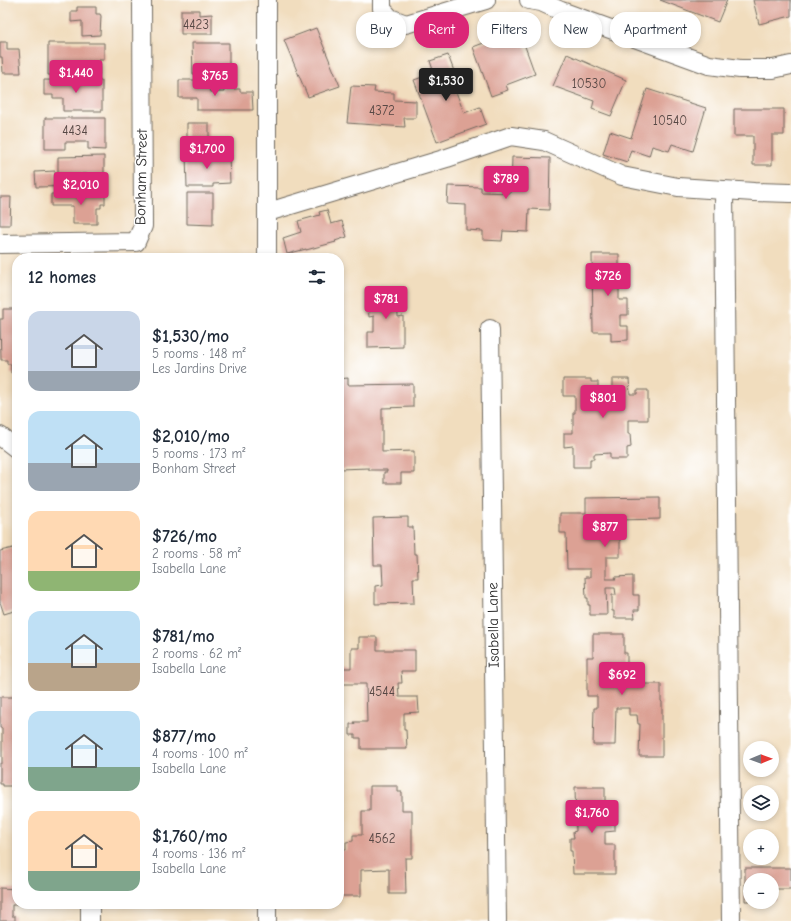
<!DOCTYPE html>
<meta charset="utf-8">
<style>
:root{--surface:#fff;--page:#f2f2f3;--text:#1f2937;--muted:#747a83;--accent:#db2777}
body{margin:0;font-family:"Comic Neue",sans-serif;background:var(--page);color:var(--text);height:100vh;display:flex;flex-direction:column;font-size:15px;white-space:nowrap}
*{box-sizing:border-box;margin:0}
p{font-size:13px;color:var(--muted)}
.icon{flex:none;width:22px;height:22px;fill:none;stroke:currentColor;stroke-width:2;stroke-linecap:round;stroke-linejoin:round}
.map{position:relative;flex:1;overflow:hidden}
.sheet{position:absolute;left:12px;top:253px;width:332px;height:656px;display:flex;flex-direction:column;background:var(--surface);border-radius:16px;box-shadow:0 2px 6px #0003}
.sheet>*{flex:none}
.banner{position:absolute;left:356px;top:12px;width:375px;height:36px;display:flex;gap:8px}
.needle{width:26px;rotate:89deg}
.controls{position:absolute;left:743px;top:741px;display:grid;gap:8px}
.controls a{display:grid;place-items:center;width:36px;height:36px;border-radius:50%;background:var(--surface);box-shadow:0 2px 6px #0003;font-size:20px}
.price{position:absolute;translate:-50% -34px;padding:0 9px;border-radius:4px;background:var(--accent);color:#fff;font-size:13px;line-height:26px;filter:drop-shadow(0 1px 2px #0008)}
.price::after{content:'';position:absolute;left:50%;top:24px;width:12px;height:9px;margin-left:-6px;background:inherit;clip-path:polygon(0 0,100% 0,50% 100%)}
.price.selected{background:#222;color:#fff}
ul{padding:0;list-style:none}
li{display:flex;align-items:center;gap:12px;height:100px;padding:0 16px}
li span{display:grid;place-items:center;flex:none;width:112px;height:80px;border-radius:12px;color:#555}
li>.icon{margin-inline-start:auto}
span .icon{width:48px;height:48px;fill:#fffc;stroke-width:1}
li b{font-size:17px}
h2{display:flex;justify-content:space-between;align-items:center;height:48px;padding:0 16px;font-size:17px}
.pill{padding:0 14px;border-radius:16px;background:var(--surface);box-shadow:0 2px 6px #0003;font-size:14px;line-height:36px}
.pill.selected{background:var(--accent);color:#fff}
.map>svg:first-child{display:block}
.building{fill:#dca194}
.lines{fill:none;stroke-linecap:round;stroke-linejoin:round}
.minor-casing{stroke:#70695e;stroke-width:20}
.minor{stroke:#fff;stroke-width:18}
.labels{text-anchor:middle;stroke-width:3;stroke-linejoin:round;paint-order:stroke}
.number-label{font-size:13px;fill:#574845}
.street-label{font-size:15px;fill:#2b2b2b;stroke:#fff}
</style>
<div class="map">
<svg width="791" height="921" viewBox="0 0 791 921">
<rect width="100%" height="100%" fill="#fff"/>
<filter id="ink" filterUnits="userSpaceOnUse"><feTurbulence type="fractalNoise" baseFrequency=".025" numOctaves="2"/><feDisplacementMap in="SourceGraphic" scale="8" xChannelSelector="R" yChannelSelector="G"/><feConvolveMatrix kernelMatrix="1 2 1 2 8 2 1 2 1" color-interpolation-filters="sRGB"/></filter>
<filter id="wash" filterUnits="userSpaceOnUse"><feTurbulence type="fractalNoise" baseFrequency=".012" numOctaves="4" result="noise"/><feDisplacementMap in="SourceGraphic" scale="16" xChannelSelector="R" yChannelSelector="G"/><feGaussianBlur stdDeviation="0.9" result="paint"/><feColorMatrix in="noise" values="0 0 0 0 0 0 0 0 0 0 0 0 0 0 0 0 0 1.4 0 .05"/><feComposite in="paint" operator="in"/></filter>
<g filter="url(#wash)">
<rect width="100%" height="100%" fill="#f1ddbe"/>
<g id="blocks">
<path class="building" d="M660,0H727L718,22Z
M753,0H791V16L759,24Z
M77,7H96V14H100L101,16L100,35L82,36V21L71,22V11H77Z
M181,10H199V15L212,14V34H181Z
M316,28L340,86L308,97L284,40Z
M505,35L508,43L522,38L535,74L506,85L508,90L491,96L473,47Z
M0,42H7V49H19L21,73H3L2,57H0Z
M48,43H104V60H99V75H48Z
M192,43H229V74H193Z
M567,54L626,80L611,116L592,109L594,101L553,86Z
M448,55L458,82L453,84L464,113L480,107L486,124L437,142L414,80L434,73L430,61Z
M44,80L102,81V111H63V98H53V95H44Z
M179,80H210V92H224V89H240V92H252L253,110H197V98H179Z
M351,86L375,87L374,92L394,93V100L416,101V118H404L405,127L347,123Z
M647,89L706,108L693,151L672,144L669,151L652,146L649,156L631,150L627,162L603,154L610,131L631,138Z
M734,109H784V135H772V165H753V136H734Z
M45,118H105V150L88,149V142H65V149H45Z
M187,123H209V149L187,150Z
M186,155H229L230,183L213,184V187H187Z
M104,156V174H82V186L36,187L35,172L55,171L56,183L58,182V157Z
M512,157L550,158L549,210L529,209L528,232L503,231L502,241L483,240V231L466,230V205L447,204L448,186L481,187V192L511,193Z
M187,193H213V225L187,224Z
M51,194H105V204H101V208H97V224H73V206H51Z
M0,197H11L10,225H0Z
M327,210L331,224L342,221L347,237L335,241L336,242L306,250V249L287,254L283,238L301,232L298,221L320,215L319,212Z
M592,254H619V300H628V315H620V326H628V340L611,341V332H593Z
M375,288H397L398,317L403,316V347L368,348V332H374V316L369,317L368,305L376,304Z
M3,309H17V373H11V364H7V360H1L0,319H3Z
M348,378V385L413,384V407L382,408V452L414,451V473H401V483H384V472H387V470H369V468L339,469V379Z
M563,379H591V382H598V395H612V379H629L630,394H637V390H648V420H628V434H630L631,447L627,448V459H610V453L594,454V459H590V467H573V446L564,447V433H573V413H575V396H563Z
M660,497V519L620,520V557H606V579H616L615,577L633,576V595H639V610H634L635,618H614V611H612V595H616L615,588H606L607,615H590V605H588V598H586L585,577H590V569H567L566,533H560V513H586V498Z
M408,517V527H413L414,554H417L418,578H413L414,603L375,604V586L383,585L382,565H374L373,518Z
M13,548L17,560V610L4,614L0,602V551Z
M593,634H624V653H627V684H661V701L662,702V756H639L640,724H638L637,715H629V708H616L615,745H593L594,708H597V696H587V657H593Z
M359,637H377V650H415V671H401L402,683H398L399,697H418L419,712L404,713V730H406L407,749H361V738H355V735H350V724H355L354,722H367L366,684H339V668H351V648H359Z
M0,697H17V786H3V784H0V763H2V728H0Z
M370,786H398V792H402V810H412V858H405L406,894H389V869L361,870V896H340L339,850H346V842L353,841V835H362V811H370Z
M575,787H605V819H615V831L605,832V845H615V874H573L572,851H570V838H574L573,832L576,831Z
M745,868H791V889H776V901H772V880H750V901H745Z
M0,888L17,889V905H12V916H15V921H0Z"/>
</g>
</g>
<g filter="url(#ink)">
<use href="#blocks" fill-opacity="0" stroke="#70695e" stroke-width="1"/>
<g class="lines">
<defs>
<path id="minor" d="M267,0V258
M382,0V9L390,18L406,24L486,0
M529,0L541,2L561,11L709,65L740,69H773L791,65
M724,190L731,921
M268,212L447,158L511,136L544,141L622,176L678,187L754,192L791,193
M0,244L136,242L143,226L142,0
M490,329L497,921
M0,436L17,449
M90,904V921
M267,921V904"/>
</defs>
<use href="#minor" class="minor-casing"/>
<use href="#minor" class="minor"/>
</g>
</g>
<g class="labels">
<g class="number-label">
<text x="196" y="29">4423</text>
<text x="589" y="88">10530</text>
<text x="382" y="115">4372</text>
<text x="670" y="125">10540</text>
<text x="75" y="135">4434</text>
<text x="382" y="696">4544</text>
<text x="382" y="843">4562</text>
</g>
<g class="street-label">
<text transform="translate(141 177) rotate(-89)" y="5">Bonham Street</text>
<text transform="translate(493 625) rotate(-91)" y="5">Isabella Lane</text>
</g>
</g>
</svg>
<div class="controls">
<a><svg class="needle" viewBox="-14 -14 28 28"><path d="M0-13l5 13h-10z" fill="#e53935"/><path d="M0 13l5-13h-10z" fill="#747a83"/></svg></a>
<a><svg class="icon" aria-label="layers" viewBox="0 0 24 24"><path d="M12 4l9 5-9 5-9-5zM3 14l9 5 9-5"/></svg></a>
<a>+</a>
<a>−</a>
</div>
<b class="price" style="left:76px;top:94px">$1,440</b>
<b class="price" style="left:215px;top:97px">$765</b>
<b class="price selected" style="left:446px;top:102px">$1,530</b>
<b class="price" style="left:207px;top:170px">$1,700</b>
<b class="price" style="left:506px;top:200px">$789</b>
<b class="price" style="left:81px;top:206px">$2,010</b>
<b class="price" style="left:608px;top:297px">$726</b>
<b class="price" style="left:386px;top:320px">$781</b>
<b class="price" style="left:603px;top:419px">$801</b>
<b class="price" style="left:605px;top:548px">$877</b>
<b class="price" style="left:622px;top:696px">$692</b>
<b class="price" style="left:592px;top:834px">$1,760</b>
<div class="banner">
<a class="pill">Buy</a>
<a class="pill selected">Rent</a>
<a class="pill">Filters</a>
<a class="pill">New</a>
<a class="pill">Apartment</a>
</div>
<section class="sheet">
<h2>12 homes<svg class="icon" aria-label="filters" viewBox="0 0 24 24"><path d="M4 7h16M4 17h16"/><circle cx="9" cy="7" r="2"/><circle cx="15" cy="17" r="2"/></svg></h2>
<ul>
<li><span style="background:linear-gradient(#c9d6e8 75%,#9aa5b1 0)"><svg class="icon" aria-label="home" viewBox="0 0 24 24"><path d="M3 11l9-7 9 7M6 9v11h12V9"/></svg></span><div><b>$1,530/mo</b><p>5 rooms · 148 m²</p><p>Les Jardins Drive</p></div></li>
<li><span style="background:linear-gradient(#bfe0f5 65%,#9aa5b1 0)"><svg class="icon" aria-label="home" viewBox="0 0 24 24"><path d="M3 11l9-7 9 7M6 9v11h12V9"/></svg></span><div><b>$2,010/mo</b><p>5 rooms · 173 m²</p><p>Bonham Street</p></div></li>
<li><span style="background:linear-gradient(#ffd9b3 75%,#8fb573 0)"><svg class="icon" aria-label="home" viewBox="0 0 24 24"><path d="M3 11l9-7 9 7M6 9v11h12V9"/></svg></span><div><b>$726/mo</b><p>2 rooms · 58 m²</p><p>Isabella Lane</p></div></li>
<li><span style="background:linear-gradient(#bfe0f5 65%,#b9a48a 0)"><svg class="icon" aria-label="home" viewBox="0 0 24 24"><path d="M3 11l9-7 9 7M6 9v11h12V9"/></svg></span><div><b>$781/mo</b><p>2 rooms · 62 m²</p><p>Isabella Lane</p></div></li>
<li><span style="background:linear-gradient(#bfe0f5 70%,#7fa58c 0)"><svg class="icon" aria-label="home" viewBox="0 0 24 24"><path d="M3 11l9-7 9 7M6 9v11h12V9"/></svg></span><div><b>$877/mo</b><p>4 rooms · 100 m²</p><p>Isabella Lane</p></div></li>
<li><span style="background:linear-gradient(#ffd9b3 75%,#7fa58c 0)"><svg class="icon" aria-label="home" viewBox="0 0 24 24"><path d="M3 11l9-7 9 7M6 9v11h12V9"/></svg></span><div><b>$1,760/mo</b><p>4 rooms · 136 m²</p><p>Isabella Lane</p></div></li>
</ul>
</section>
</div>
